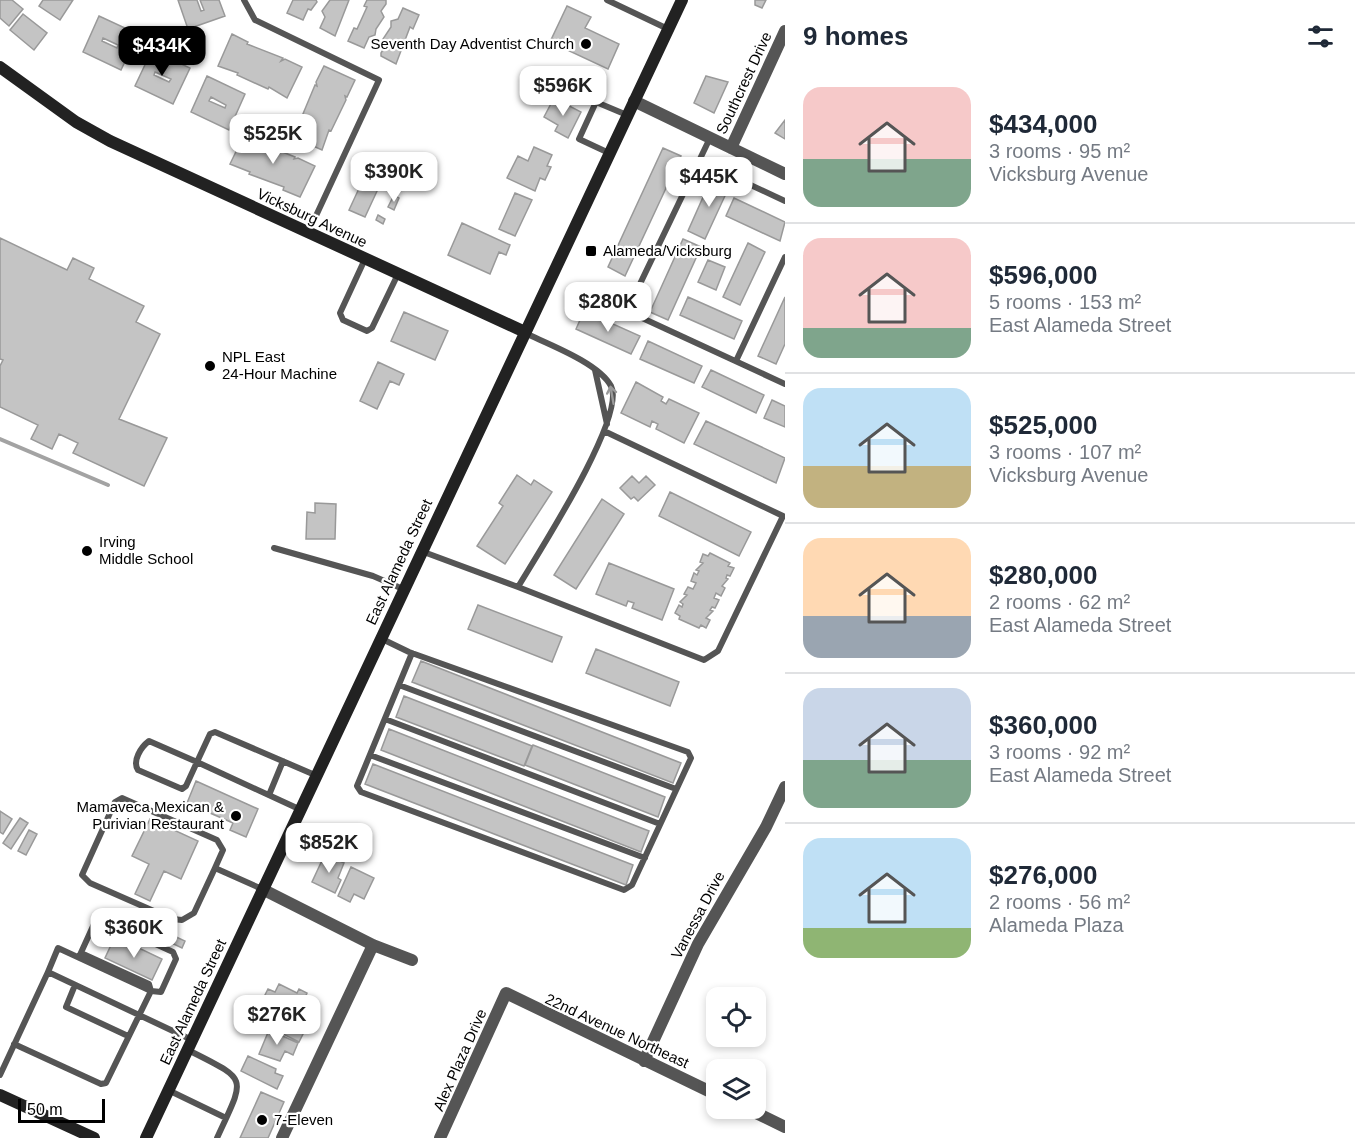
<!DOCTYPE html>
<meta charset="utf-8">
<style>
:root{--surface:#fff;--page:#f6f6f7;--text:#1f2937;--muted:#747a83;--line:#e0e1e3;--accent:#000}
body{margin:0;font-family:Helvetica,sans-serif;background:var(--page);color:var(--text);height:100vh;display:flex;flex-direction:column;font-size:22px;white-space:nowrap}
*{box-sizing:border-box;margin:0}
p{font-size:20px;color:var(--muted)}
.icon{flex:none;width:33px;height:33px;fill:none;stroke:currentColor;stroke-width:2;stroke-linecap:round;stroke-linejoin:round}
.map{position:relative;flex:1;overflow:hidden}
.drawer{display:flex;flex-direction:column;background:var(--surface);width:570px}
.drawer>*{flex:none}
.fabs{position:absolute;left:706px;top:987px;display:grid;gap:12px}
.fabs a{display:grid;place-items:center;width:60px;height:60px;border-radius:12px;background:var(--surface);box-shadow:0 3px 9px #0003;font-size:30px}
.scale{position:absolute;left:18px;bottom:15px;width:87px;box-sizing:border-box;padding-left:6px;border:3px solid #000;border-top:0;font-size:16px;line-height:21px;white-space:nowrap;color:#000;-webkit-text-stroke:4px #fff;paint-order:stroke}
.price{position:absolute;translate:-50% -51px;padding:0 14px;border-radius:12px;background:#fff;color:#222;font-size:20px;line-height:39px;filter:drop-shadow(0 2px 3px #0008)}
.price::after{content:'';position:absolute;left:50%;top:36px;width:18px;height:14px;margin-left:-9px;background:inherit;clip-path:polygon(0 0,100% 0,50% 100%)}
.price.selected{background:var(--accent);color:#fff}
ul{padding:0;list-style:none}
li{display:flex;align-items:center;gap:18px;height:150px;padding:0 18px}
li+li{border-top:2px solid var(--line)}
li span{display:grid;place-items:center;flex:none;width:168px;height:120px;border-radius:18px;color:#555}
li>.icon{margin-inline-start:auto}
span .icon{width:72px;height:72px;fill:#fffc;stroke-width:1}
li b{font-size:26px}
h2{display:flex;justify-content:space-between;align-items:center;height:72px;padding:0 18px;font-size:26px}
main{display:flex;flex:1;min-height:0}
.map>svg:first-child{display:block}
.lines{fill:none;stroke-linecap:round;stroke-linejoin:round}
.stream{stroke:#a3a3a3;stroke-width:4}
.building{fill:#c4c4c4;stroke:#999;stroke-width:1.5;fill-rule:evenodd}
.lane{stroke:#555;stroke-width:6}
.street{stroke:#555;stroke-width:12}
.secondary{stroke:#222;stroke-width:12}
.oneway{stroke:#999}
.poi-dot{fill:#000;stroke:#fff;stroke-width:2}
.labels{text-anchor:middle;stroke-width:4.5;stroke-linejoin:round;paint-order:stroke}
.poi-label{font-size:15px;fill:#000;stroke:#fff;text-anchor:start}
.street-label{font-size:15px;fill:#000;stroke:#fff}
</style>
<main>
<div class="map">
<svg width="785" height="1138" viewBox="0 0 785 1138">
<rect width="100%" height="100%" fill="#fff"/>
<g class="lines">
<path class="stream" d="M0,439L108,485"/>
</g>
<path class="building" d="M0,0H12L23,9L9,26L0,18Z
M43,0H73L60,20L39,6Z
M178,0H197L201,11L204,10L200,0H219L225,16L188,29Z
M293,0H316L317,2L311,10L308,9L303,20L287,13Z
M330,0H349L335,36L320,28L325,17L322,11Z
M367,0H386V4L381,11L384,17L376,29L375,35L369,37L364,48L348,41L354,28L357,29L367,7L364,6Z
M755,0H766L762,8L755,5Z
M567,6L591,17L585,28L619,44L608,69L550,42Z
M403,8L419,15L413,29L410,27L396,64L381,56V53L386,45L383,39L391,27V21L398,19Z
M23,14L47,33L34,50L10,30Z
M99,16L138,34L121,70L83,52ZM103,38L118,45L117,48L102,41Z
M232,34L248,42L247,44L283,58L281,61L285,59L302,67L287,98L269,87L268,89L237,75L238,73L218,66Z
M152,50L190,68L173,104L135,86ZM155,72L171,79L169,82L154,75Z
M324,66L355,80L347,97L345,96L346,100L331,131L329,130L322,150L291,136L298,120L300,121L315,85L317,86L316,82Z
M207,76L245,94L229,130L191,112ZM211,97L226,105L225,108L209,101Z
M706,76L728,82L714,113L694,103Z
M554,98L581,112L568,138L555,131L558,125L544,117Z
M785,120V139L775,133Z
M245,133L261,141L260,143L295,157L294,159L298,158L315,166L300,197L283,190L284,187L249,174L250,172L230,164Z
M534,147L552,155L547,166L551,167L545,180L540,178L535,191L507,178L518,156L528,161Z
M663,148L681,156L625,276L608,267Z
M712,177L730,185L705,239L688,231Z
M362,182L378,189L365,217L349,210Z
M515,193L532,200L515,236L499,229Z
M394,195L399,198L394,210L388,207Z
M734,198L785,222L780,241L726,216Z
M378,215L385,219L383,224L376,220Z
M462,223L510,245L506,255L499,252L490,274L448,255Z
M0,238L67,270L73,258L94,268L89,279L144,306L136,322L160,334L119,419L167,438L144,486L73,453L78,443L59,434L52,449L31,439L38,425L0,407V366L3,360L0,359Z
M683,239L701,247L668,320L650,312Z
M748,243L765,252L740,305L723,297Z
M708,260L725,267L716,290L698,282Z
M688,297L742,321L734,339L680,315Z
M785,297V344L776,364L758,356Z
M584,311L640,336L631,354L576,329Z
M404,312L448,331L435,360L391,341Z
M648,341L702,366L694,383L640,359Z
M378,362L404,374L399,385L390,381L377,409L360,401Z
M711,370L764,395L756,413L702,387Z
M636,382L663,397L661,401L666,404L669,399L699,413L684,443L656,429L658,424L652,421L650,427L621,413Z
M772,400L785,406V427L764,418Z
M706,421L785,458L776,483L694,444Z
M517,475L531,485L534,480L552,492L505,564L477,546L503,506L499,503Z
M632,476L639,483L646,476L655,485L638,501L634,497L631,499L620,488Z
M670,492L751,532L739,556L659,516Z
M602,499L624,514L576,589L554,575Z
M315,503L336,504L335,539H306L307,512L315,513Z
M710,553L730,563L728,566L734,568L730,576L727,575L726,578L728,579L722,586L725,588L721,596L716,593L714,598L719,600L715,608L712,607L710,610L713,611L706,618L710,620L706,628L701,625L699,628L679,619L680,616L675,613L679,605L682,607L683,604L680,602L687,595L684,594L688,587L693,589L696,583L691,581L694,573L697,575L699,571L696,570L703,563L700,562L703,554L708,556Z
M609,563L674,589L662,620L632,608L634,603L628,601L626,606L596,594Z
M478,605L562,637L552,662L468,629Z
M596,649L679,682L670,706L586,673Z
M421,661L681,763L673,783L412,682Z
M404,696L532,746L524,766L396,717Z
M389,729L649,831L641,852L381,750Z
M533,745L665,797L658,817L525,765Z
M373,764L633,865L626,885L365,784Z
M196,781L258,809L246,837L230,830L233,823L187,803Z
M0,811L12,819L3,834L0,832Z
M20,818L28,823L11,849L3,843Z
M150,819L198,841L181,879L164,871L150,901L135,894L149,864L132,856Z
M29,830L37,834L26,855L18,851Z
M325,854L344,863L338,878L341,880L335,893L312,882Z
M351,867L374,878L364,899L354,894L350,902L338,896Z
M134,917L185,941L182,948L131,924Z
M122,940L162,959L152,980L105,958L112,943L119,946Z
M279,984L297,993L299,989L307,993L305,998L316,1006L310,1017L265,995L268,989L275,992Z
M268,1009L306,1028L299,1042L261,1023Z
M269,1030L298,1043L293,1055L285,1051L280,1061L259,1054Z
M248,1056L276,1069L275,1073L283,1076L277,1089L241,1071Z
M261,1092L284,1102L268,1138H240Z"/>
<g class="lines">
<path class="lane" d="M244,0L255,20L379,80L308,233
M607,0L668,29
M710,138L627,311L785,384
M609,153L579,139L596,102L627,115
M699,161L785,201
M365,259L340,313L343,320L367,331L372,328L398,274
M736,361L785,257
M595,370L607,424
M274,548L373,576L403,589
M421,551L518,587C537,555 627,416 611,386C599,363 548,344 525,333
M518,587L704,660L718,651L783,516L604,431
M380,638L409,652L688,752L691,758L632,885L624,890L361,792L357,786L412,653
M399,685L676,789
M385,719L660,824
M370,755L645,858
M269,795L283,761
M299,809L197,762L186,786L182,789L138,770C132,761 141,747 149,741L197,762L210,734L215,732L315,775
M215,868L223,850L217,840L122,798L115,802L82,875L90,883L172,919L182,920L194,913L215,868L262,889
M79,957L94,924L101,919L173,952L176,959L161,992L151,991L58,948L48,972L192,1040
M75,985L66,1007L128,1036
M14,1044L101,1084L106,1083L151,991L149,984L81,953
M188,1050C249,1081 246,1075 217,1138
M0,1075L48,972
M168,1090L226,1118"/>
<path class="street" d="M634,101L785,174
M731,148L785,31
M262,889L373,945L412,960
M644,1061L698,944L766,827L785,787
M746,1108L785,1127
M282,1138L373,945
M440,1138L506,993L717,1095"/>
<path class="secondary" d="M0,67L76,122L110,141L525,332
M0,1095L94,1138
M146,1138L682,0"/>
</g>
<defs><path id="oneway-shaft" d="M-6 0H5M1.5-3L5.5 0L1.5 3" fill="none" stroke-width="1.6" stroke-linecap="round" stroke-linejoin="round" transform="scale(1.5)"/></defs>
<use class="oneway" href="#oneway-shaft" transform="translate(612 395) rotate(-100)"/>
<g class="poi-dot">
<circle cx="586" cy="44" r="6"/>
<rect x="585" y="245" width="12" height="12" rx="3"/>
<circle cx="210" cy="366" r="6"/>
<circle cx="87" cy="551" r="6"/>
<circle cx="236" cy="816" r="6"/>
<circle cx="262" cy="1120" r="6"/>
</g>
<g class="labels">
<g class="poi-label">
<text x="574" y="49" text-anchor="end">Seventh Day Adventist Church</text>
<text x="603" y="256">Alameda/Vicksburg</text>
<text x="222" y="362">NPL East<tspan x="222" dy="17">24-Hour Machine</tspan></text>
<text x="99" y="547">Irving<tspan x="99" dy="17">Middle School</tspan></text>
<text x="224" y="812" text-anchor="end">Mamaveca Mexican &amp;<tspan x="224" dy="17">Purivian Restaurant</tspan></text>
<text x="274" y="1125">7-Eleven</text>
</g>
<g class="street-label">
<text transform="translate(744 83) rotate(-65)" y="5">Southcrest Drive</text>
<text transform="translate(312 218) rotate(25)" y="5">Vicksburg Avenue</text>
<text transform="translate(399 562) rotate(-65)" y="5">East Alameda Street</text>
<text transform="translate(698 915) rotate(-62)" y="5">Vanessa Drive</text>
<text transform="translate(193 1002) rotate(-65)" y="5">East Alameda Street</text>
<text transform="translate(617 1031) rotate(25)" y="5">22nd Avenue Northeast</text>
<text transform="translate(460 1060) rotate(-66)" y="5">Alex Plaza Drive</text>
</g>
</g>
</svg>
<div class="fabs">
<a><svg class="icon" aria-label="locate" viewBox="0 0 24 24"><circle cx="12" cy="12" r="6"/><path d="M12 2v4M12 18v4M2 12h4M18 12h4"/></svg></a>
<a><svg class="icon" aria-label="layers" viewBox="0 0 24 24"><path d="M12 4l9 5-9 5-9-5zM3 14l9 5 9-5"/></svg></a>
</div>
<div class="scale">50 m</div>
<b class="price selected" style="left:162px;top:77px">$434K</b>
<b class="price" style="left:563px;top:117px">$596K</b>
<b class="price" style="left:273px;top:165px">$525K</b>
<b class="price" style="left:394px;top:203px">$390K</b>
<b class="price" style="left:709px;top:208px">$445K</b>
<b class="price" style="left:608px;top:333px">$280K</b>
<b class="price" style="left:329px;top:874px">$852K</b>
<b class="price" style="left:134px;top:959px">$360K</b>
<b class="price" style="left:277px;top:1046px">$276K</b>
</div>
<section class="drawer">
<h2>9 homes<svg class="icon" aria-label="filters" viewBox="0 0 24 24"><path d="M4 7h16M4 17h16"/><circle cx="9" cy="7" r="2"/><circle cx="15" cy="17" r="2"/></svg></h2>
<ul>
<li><span style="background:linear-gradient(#f6c9c9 60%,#7fa58c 0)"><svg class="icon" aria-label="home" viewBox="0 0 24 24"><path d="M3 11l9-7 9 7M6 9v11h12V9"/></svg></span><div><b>$434,000</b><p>3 rooms · 95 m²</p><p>Vicksburg Avenue</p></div></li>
<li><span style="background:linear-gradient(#f6c9c9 75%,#7fa58c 0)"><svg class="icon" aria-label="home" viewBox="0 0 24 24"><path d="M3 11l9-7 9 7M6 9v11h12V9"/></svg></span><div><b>$596,000</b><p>5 rooms · 153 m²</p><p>East Alameda Street</p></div></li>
<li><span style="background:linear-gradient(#bfe0f5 65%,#c2b280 0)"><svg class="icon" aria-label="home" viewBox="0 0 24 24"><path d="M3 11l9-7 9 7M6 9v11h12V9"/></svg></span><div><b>$525,000</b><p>3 rooms · 107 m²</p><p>Vicksburg Avenue</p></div></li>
<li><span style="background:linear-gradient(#ffd9b3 65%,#9aa5b1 0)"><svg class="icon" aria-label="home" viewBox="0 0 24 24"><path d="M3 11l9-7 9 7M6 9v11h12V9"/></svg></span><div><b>$280,000</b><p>2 rooms · 62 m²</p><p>East Alameda Street</p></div></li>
<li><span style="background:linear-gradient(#c9d6e8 60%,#7fa58c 0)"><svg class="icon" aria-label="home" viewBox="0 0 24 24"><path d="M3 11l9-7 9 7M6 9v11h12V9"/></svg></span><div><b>$360,000</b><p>3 rooms · 92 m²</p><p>East Alameda Street</p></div></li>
<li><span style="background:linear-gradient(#bfe0f5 75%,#8fb573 0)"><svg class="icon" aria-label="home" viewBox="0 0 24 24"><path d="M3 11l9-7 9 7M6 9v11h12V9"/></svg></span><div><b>$276,000</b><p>2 rooms · 56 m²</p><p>Alameda Plaza</p></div></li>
</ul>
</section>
</main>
